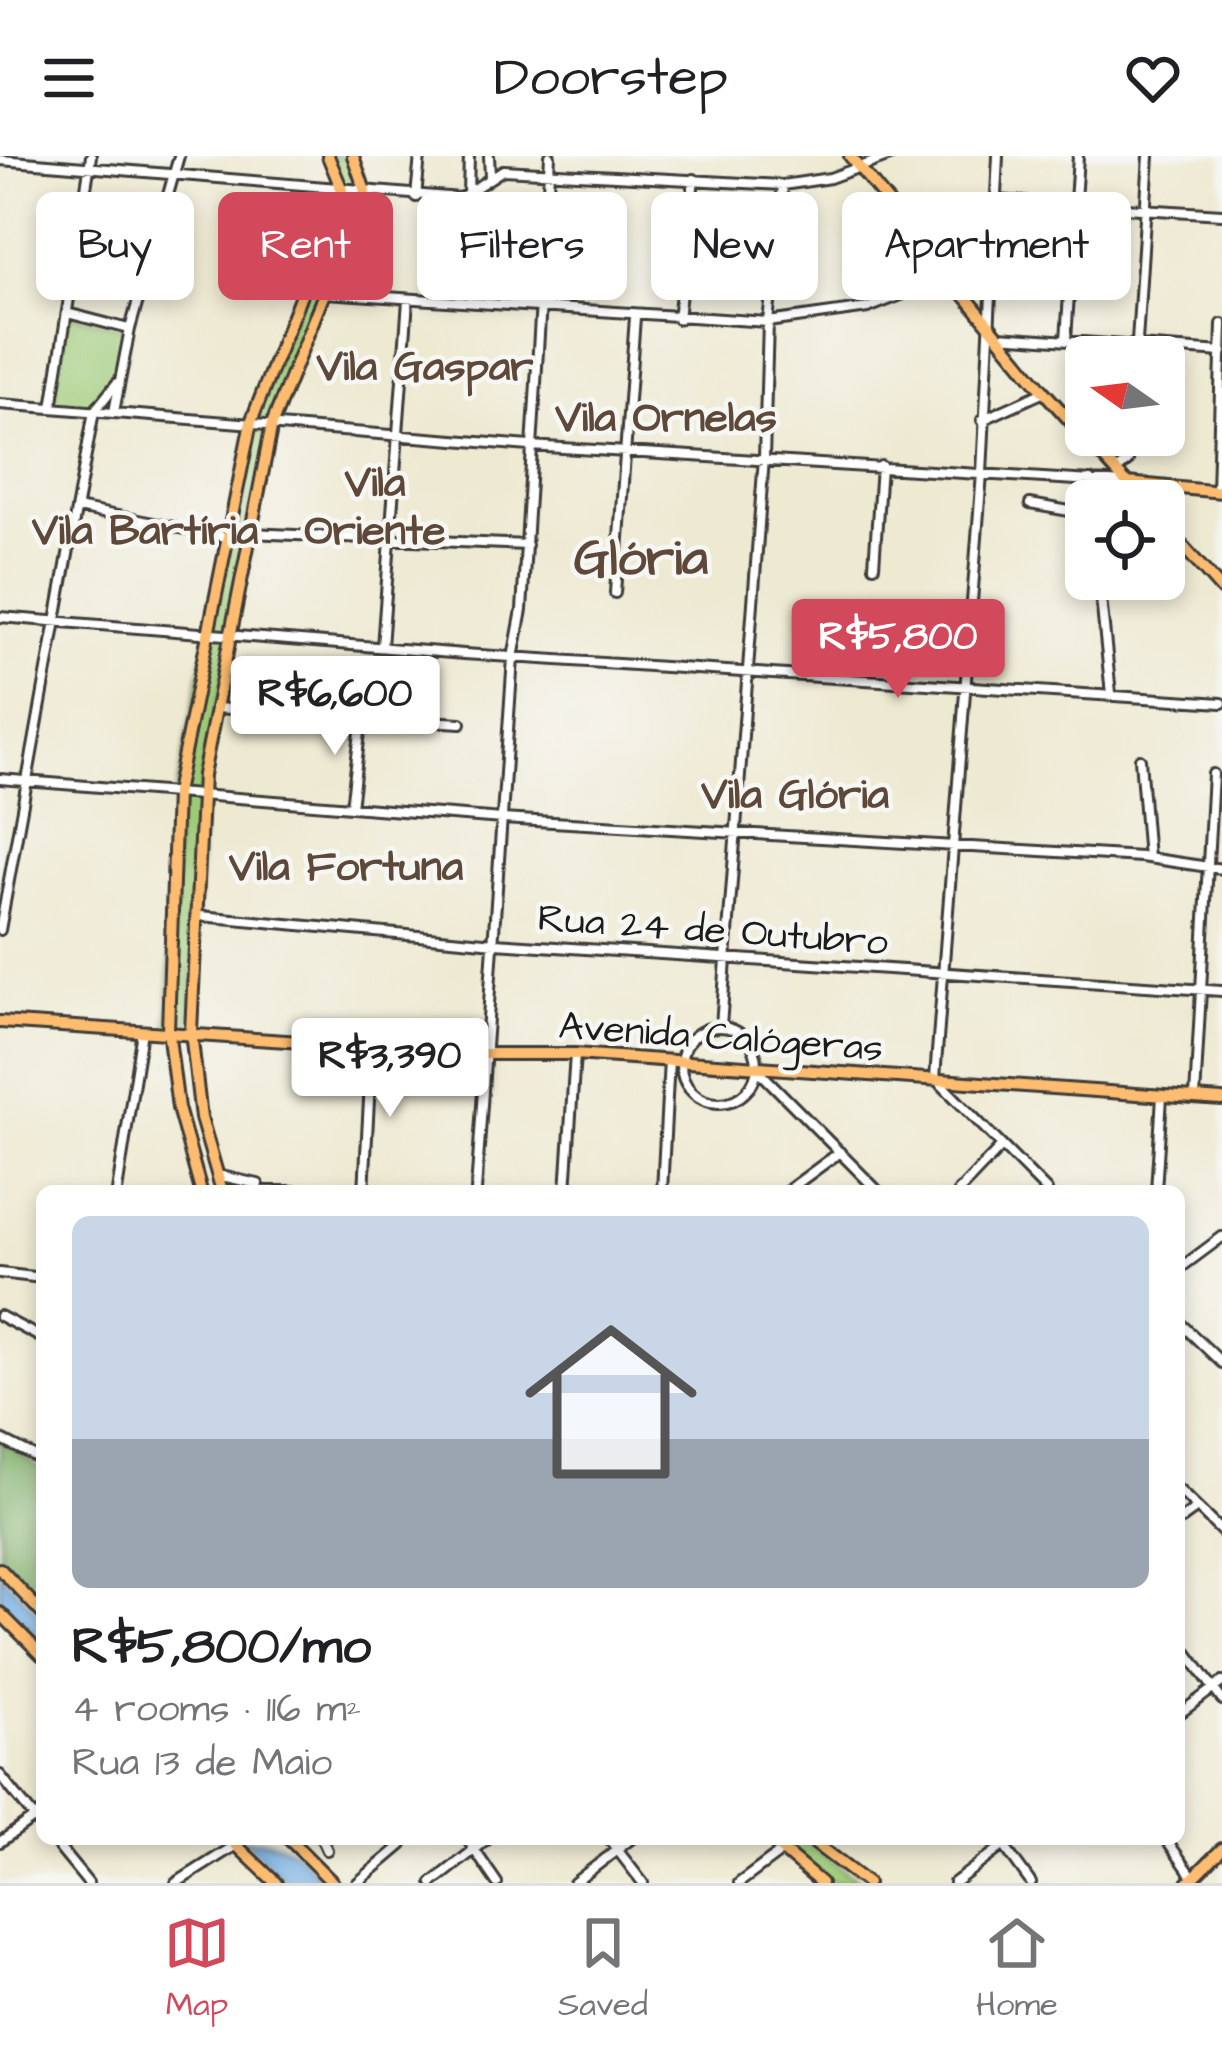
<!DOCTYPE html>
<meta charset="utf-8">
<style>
:root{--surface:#fff;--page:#f6f6f6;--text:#202124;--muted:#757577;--line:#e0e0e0;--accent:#d1495b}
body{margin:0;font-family:"Architects Daughter",sans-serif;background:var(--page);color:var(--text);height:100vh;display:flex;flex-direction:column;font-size:45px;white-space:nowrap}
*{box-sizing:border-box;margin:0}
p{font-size:39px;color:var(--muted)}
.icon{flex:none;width:66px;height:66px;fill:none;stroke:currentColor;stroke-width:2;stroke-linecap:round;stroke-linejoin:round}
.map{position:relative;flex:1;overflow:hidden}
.panel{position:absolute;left:36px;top:1029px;width:1149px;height:660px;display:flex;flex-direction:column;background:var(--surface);border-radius:18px;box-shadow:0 6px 18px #0003}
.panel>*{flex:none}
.top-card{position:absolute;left:36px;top:36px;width:1152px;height:108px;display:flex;gap:24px}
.needle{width:78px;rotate:284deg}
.fabs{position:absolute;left:1065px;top:180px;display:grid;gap:24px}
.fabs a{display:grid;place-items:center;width:120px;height:120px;border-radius:18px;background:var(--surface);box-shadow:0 6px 18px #0003;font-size:60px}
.price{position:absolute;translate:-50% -102px;padding:0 27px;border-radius:12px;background:#fff;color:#222;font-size:39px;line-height:78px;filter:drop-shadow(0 3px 6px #0008)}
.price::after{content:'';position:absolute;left:50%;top:72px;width:36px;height:27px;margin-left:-18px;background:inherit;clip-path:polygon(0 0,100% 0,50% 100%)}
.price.current{background:var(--accent);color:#fff}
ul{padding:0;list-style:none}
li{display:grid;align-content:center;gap:24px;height:636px;padding:0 36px}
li+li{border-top:3px solid var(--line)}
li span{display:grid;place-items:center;height:372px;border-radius:18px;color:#555}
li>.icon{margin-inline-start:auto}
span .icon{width:216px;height:216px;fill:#fffc;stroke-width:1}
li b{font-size:51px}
.pill{padding:0 42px;border-radius:18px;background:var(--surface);box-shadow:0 6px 18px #0003;font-size:42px;line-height:108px}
.pill.current{background:var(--accent);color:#fff}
header{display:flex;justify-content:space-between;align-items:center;height:156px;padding:0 36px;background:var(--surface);font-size:54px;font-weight:600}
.menu{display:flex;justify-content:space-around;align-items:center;height:168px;border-top:3px solid var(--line);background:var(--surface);font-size:33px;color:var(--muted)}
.menu a{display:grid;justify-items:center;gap:6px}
.menu .current{color:var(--accent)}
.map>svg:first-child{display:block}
.green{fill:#9eca77;stroke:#5d734a;stroke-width:3}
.forest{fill:#7eae68;stroke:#4d6542;stroke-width:3}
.water{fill:#70aae0;stroke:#46637e;stroke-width:3}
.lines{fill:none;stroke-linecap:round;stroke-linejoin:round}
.minor-casing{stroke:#3c3b37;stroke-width:14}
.major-casing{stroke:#3c3b37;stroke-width:16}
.minor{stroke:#fff;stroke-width:8}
.major{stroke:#fdbc70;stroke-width:10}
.labels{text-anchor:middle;stroke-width:9;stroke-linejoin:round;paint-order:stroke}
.street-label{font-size:39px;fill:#1c1c1c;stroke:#f6f6f2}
.neighbourhood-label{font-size:42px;font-weight:bold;fill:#5d4839;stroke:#f6f6f2}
.district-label{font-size:51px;font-weight:bold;fill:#5d4839;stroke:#f6f6f2}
</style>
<header><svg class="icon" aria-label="menu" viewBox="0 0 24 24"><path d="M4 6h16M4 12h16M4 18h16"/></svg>Doorstep<svg class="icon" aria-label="heart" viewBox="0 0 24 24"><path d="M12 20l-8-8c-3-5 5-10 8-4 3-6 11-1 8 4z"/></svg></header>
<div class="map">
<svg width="1222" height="1727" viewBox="0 0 1222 1727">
<rect width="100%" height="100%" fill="#f6f6f2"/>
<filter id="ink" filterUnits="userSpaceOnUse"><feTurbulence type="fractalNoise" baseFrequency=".00833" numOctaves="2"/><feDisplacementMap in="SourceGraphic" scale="24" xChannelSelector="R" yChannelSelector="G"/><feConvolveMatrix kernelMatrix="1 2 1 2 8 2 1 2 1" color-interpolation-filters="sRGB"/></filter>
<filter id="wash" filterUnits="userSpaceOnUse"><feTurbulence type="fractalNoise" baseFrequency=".004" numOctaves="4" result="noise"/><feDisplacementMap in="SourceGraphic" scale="48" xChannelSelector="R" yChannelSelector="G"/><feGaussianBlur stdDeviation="2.7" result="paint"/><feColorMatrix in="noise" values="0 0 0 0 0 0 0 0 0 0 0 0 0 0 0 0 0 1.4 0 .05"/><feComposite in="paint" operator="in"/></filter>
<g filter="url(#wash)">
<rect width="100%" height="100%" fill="#eee9d1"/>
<path class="green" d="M328,0H353L364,25L284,233L203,619L191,876L168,874L176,637L251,266L342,34Z
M67,157L130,173L114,256L52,252Z
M774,1683H803L862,1727H825Z"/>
<path class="forest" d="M0,1283L42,1313V1440L0,1401Z"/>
<path class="water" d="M0,1417L42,1460V1486L0,1444Z
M243,1683C282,1683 301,1693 322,1727H288Z"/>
</g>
<g filter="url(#ink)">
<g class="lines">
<defs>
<path id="minor" d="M489,0L490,20
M998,0L982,317L935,922L1047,1035
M0,4L460,42L503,14L783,29L830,22L890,0
M468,37L469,0
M416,41L420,0
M460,42L487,60
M996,44L1222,58
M325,137L768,166L868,152L990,104
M67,157L129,173
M678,163L694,23
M999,180L1222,196
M1066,184L1078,0
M1136,201L1149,0
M0,248L530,290L1125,327
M52,252L91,0
M96,253L117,227
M114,256L130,173L179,0
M982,264L1044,236
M1116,315L1128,305L1130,279
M1090,324L1092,345
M1217,335L1222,168
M1030,348L1086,358
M77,352L225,381
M249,377L527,389
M874,410L881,310
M1099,423L1111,538
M615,437L635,161
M0,461L464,498L1222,547
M382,491L408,144
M215,552L461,567
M1140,603L1148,702
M0,623L502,663L1141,701L1222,713
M351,651L362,560
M200,760L495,787L1222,835
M0,774L94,255
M721,870L764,302L768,166L783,29
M681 909a38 38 0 1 1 76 0a38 38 0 1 1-76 0Z
M759,915L878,1035
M1195,942L1213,618
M217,1019L258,1028
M117,1035L142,875
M230,1035H344
M364,1035L372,890
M476,1035L513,502L522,454L550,0
M566,1035L575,898
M662,1035L669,904
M787,1035L840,996
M959,1035L1002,990
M1156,1035L1162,940
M1179,1113L1222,1081
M0,1117L42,1122
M0,1160L42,1182
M1179,1166L1222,1207
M0,1283L42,1304
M1179,1334L1222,1376
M1179,1365L1197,1352
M1179,1485L1222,1544
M1179,1558L1222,1526
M0,1619L42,1671
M52,1683L88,1727
M322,1683L327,1694
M467,1683L497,1727
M609,1683L643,1727
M999,1683L1031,1727
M1166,1683L1193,1721
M0,1686L42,1656
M176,1727L236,1689
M357,1727L402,1689L398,1683
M432,1727L488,1683
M574,1727L631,1683
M739,1727L782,1695
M954,1727L1012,1683"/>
<path id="major" d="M850,0L1044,236L1143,345
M1127,327L1222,336
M1164,369L1222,434
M0,866L485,898H575L1222,944
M201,1035L178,952L168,874L176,637L251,266L342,34L328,0
M222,1035L201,962L191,876L203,619L272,268L365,35L353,0
M0,1413L42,1457
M0,1457L42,1499
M230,1683L276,1727
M289,1683L333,1727
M769,1683L821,1727
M809,1683L867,1727
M1188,1727L1222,1693"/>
</defs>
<use href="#minor" class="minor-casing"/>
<use href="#major" class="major-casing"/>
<use href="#minor" class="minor"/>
<use href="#major" class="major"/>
</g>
</g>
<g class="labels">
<g class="street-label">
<text transform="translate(713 772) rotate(4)" y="14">Rua 24 de Outubro</text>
<text transform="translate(721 879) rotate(4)" y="14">Avenida Calógeras</text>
</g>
<g class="neighbourhood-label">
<text x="425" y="224">Vila Gaspar</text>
<text x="666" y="275">Vila Ornelas</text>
<text x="375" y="340">Vila<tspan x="375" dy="48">Oriente</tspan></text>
<text x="145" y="388">Vila Bartíria</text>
<text x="795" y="652">Vila Glória</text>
<text x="346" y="724">Vila Fortuna</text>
</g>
<g class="district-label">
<text x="641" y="418">Glória</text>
</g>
</g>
</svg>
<div class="fabs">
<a><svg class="needle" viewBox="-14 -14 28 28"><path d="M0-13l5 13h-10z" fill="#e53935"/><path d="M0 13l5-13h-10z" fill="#757577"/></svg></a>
<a><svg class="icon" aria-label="locate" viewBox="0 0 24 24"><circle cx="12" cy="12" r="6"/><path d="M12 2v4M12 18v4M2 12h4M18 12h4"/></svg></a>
</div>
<b class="price current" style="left:898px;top:545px">R$5,800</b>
<b class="price" style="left:335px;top:602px">R$6,600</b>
<b class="price" style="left:390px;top:964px">R$3,390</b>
<div class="top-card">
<a class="pill">Buy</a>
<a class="pill current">Rent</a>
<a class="pill">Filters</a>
<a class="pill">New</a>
<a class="pill">Apartment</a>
</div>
<section class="panel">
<ul>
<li><span style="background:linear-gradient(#c9d6e8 60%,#9aa5b1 0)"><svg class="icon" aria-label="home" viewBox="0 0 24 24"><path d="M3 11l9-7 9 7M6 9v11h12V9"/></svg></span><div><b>R$5,800/mo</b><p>4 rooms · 116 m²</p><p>Rua 13 de Maio</p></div></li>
</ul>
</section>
</div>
<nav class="menu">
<a class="current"><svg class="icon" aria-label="map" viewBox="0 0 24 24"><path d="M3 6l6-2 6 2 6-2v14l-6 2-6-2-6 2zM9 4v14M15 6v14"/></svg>Map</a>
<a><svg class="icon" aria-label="saved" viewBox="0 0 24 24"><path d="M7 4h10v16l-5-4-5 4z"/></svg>Saved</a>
<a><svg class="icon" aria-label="home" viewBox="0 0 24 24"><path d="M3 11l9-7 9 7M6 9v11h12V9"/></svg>Home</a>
</nav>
